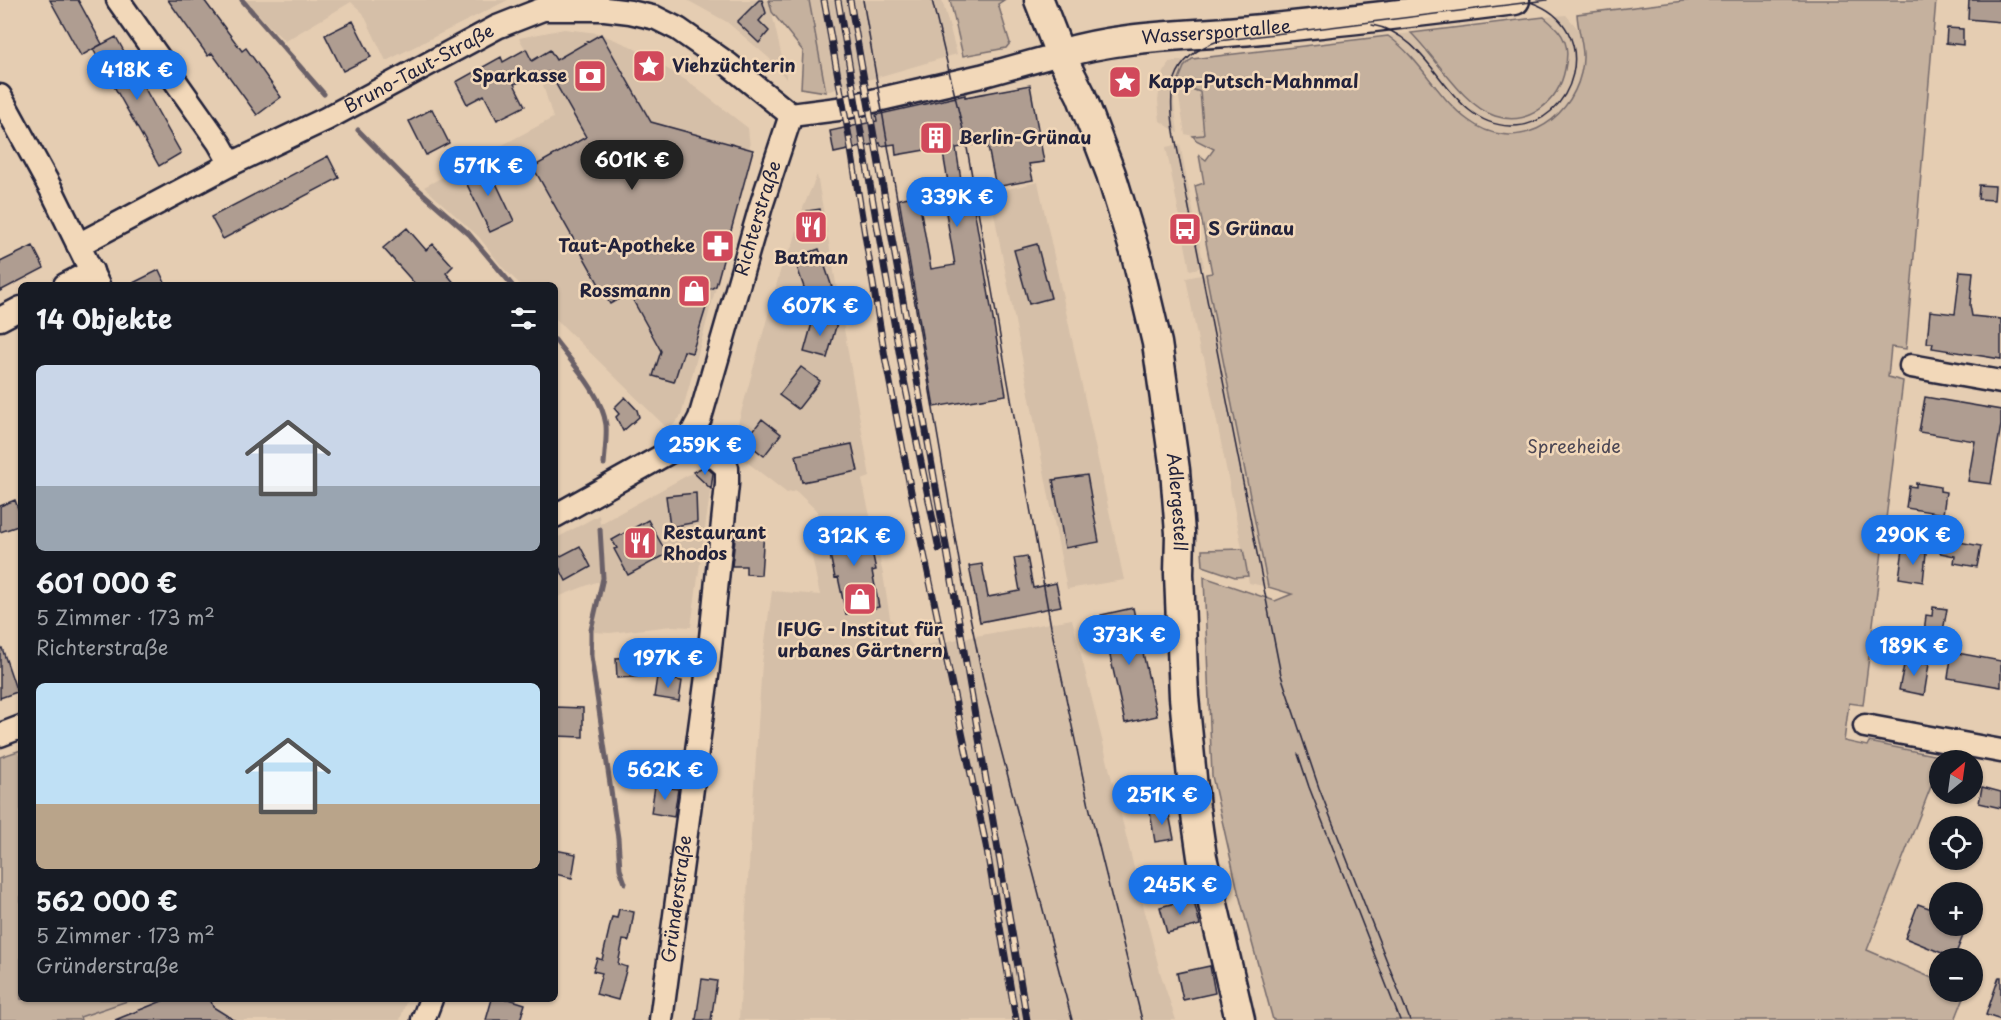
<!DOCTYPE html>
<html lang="de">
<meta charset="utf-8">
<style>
:root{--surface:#171b24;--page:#20242c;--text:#f1f3f6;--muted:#9ea1a6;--accent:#1a73e8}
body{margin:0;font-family:"Playpen Sans",sans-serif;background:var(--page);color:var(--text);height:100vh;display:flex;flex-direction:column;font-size:22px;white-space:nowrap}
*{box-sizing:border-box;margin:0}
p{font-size:20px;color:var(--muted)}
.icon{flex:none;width:33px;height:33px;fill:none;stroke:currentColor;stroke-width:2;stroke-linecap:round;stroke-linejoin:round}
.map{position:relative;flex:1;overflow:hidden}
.details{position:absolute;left:18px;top:282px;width:540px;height:720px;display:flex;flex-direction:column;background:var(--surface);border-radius:9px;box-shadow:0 2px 4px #0004}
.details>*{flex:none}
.needle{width:39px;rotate:29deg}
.tools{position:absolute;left:1929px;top:750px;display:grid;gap:12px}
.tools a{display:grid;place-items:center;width:54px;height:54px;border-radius:50%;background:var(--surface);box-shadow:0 2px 4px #0004;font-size:30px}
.price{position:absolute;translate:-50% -51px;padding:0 14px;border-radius:21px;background:var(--accent);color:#fff;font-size:20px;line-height:39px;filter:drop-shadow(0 2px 3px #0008)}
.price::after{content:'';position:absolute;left:50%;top:36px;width:18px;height:14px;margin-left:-9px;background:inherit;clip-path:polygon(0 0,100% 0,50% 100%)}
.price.active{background:#222;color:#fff}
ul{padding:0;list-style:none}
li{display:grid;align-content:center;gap:12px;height:318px;padding:0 18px}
li span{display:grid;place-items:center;height:186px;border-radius:9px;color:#555}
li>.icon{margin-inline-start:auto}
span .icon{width:108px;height:108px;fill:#fffc;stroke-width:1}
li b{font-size:26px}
h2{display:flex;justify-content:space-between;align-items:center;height:72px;padding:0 18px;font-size:26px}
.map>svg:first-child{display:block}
.built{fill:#d5bfa8}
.green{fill:#c5b19e;stroke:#746a6c;stroke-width:1.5}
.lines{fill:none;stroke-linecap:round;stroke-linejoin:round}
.stream{stroke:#6b6167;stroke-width:5}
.building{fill:#af9d91;stroke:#22223b;stroke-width:1.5}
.minor-casing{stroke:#22223b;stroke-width:27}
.major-casing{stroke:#22223b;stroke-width:33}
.minor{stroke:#f2d8b9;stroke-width:22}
.major{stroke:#f2d8b9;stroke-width:28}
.tram{stroke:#22223b;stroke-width:1.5}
.rail-casing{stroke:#22223b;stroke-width:7}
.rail{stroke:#f2d8b9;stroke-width:4.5;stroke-dasharray:14;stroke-linecap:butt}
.labels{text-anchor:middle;stroke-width:5;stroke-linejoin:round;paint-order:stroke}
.street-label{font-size:18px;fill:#22223b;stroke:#f2d8b9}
.poi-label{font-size:18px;font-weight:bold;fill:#22223b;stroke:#f2d8b9;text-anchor:start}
.park-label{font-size:18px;fill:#4b4654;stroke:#f2d8b9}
</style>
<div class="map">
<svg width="2001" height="1020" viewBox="0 0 2001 1020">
<rect width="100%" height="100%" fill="#e5cdb2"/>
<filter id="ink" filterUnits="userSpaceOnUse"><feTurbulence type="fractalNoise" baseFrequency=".0167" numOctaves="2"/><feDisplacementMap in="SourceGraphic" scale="12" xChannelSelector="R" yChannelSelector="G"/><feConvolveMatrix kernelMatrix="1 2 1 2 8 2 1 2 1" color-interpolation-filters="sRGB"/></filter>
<g filter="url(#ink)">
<path class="built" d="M245,0H508L386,61L363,13L351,2L285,41L270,27Z
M687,0H769L787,80L769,58L727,22Z
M809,0H942L957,54L826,92Z
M1566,15L1578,29L1584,50L1582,71L1576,89L1566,107L1553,120L1538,129L1519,134H1501L1485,129L1469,121L1455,108L1413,57L1388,36L1411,33L1425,46L1522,117L1538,111L1551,101L1557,90L1559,30L1544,17Z
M564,29L598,33L630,46L687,81L748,128L751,158L681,416L669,430L555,318V285H521L503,268L479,237L424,187L553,118L540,75L519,38Z
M1192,59L1184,67L1200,92L1204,135L1193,136L1185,134L1177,86L1174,103L1178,133L1160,121L1158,101L1161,79L1169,62Z
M1180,144L1204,267L1190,270L1166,147Z
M817,175L870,477L862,480L883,574L890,618L914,647L1072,619L1160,972L1176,1020H739L762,663L772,591L820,595L806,528L821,525L817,511L796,491L787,493L743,459L736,448L737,427L783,261L793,245L803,208Z
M1038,182L1124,580L1067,589L990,193Z
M1206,274L1268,587L1249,583L1204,357L1200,352L1186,278Z
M706,465L713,472L691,627L672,626L610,633L594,632L593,617L605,583L596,582L555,598V539L599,515L600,524Z
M133,999H407L400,1020H81L79,1017Z"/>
<path class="green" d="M769,0H809L826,92L801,88L803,51L772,12Z
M950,0H1004L998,4L1010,43L1006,48L963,56Z
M1692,0H1936L1906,349L1891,347L1888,377L1903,381L1863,705L1849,703L1844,741L1867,746L1869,742L1943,757L1940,760L1939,766L1867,950L1939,981L1940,992H1966L1955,1020H1273L1238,891L1212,776L1204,577L1275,601L1292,594L1268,587L1206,274L1212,273L1195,186L1204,183L1199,155L1206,160L1214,149L1196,140L1193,136L1204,135L1200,92L1177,84L1184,67L1192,59L1388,36C1422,60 1437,97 1468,120C1514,155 1569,124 1581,73C1587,50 1578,35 1577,14Z
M1544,17C1553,25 1561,31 1565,42C1568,50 1567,60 1565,69C1559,101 1529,127 1495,116C1463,106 1436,57 1411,33Z
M1243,549L1248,576L1235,577L1203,566L1202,550Z
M21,750V999H133L80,1017L81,1020H0V757Z"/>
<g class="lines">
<path class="stream" d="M242,0L324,94
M358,130L404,177L469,234L512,285
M555,340C573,364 602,394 606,425C607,437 605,451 604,464
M600,529L603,578L591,630V656L618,838L620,869L625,883"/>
</g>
<path class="building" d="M50,0H78L102,44L81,56Z
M168,0H204L242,51L246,48L281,97L257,115L212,53L208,56Z
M759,0H762L766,13L759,21L769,31L759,43L737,22Z
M1969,0H2001V22L1968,19Z
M353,21L371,57L343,71L325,35Z
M1947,28L1963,29V45L1946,43Z
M601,34L651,122L753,150L716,286L703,293L708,301L692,353L684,351L674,382L653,376L661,351L629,293L610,304L533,167L586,137L549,72L514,84L525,106L497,120L484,95L467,104L456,82L501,57L503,62L526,49L532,61L550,50L556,60Z
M116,37L181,153L159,166L93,49Z
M1030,85L1044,162L1029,164L1033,180L996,187L987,142L956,148L962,186L970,185L1006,395L934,407L899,199L918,195L931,269L955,265L942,190L949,188L942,147L896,155L895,144L881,146L880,143L834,153L830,131L877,121L876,115L965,95V97Z
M432,109L449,143L426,155L409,121Z
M328,156L339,178L223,239L211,217Z
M486,162L514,221L490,232L462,174Z
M1979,185L1995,186L1994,200L1978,199Z
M820,209L823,230L811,232L807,211Z
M407,228L426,250L433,244L453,266L446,273L456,285H416L383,248Z
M1037,244L1051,298L1029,304L1014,250Z
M33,246L44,268L0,291V262Z
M819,249L835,296L810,305L794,258Z
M159,270L166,285H129Z
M1960,271L1973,272L1970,305L1972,316L2001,319V359L1932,348L1933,343H1927L1930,311L1955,314Z
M814,316L837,323L827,358L804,352Z
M801,367L820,381L798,409L779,395Z
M625,397L637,410L639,417L623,431L616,417L619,414L614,408Z
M1925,397L2001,410V425L1991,484L1968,481L1975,441L1919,432Z
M762,419L781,434L764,456L745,441Z
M852,444L858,471L802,482L796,455Z
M705,466L713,473L711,489L693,472Z
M1087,475L1099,542L1065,548L1053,480Z
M1916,483L1940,487V491L1946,492L1943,514L1906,508L1909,486L1916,487Z
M696,493L697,522L670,527L666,496Z
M15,500L21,517V525L0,532V506Z
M648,520L667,554L628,575L614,549L617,548L612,540Z
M866,523L876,570L872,571L879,607L846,614L838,577L835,578L825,532Z
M736,529L764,531L761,575L746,574V566H732Z
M1943,539L1981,546L1977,567L1954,563L1955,556L1940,553Z
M580,546L591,567L566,581L555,559Z
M1903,549L1926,553L1923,582L1899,578Z
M1027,556L1033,588L1056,583L1061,606L980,622L969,566L982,564L988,597L1020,591L1014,558Z
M1933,607L1947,609L1942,637L1924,634L1926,615L1932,616Z
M1133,608L1157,716L1125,723L1101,615Z
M2,648L17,692L0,698V649Z
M1952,652L2001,661V687L1948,678Z
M650,656L652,676L617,678L616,658Z
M1905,660L1929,664L1924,695L1899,690Z
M657,677L682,681L679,701L654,697Z
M555,707L583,708V737L555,736Z
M655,786L678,789L674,817L651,813Z
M1982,787L2001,792V808L1979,803Z
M1168,809L1174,839L1155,842L1150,812Z
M555,850L576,854L572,878L555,874Z
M1193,898L1200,925L1167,933L1160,907Z
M1918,904L1940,912V926H1967L1954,958L1905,938Z
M619,909L634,912L629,941L623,940L618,964L627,967L618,1000L596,994L602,973L593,971L597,958L602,960L612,917L617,918Z
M1210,966L1215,993L1183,1000L1177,973Z
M1999,977H2001V1020L1986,1015Z
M702,979L717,981L711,1020H696Z
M167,999H206L211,1001L213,1007L234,1020H115Z
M492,999H509L525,1004L520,1020H486Z"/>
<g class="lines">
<defs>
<g id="minor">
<path d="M118,0L219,143L231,164"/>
<path d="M0,96L51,189L98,285"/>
<path d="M791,115L838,109L981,76L1060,54"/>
<path id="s1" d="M78,245L231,164L326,119L497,27L543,9H605L630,12L656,18L678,29L728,64L791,115"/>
<path d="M65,285L92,271"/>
<path d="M0,319L21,308"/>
<path d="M1911,366L2001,382"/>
<path id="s2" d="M555,516L682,445L691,435L700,418L761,206L791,115"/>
<path d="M1865,726L2001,751"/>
<path d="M0,735L21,727"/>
<path d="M423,1020L431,999"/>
<path id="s3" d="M661,1020L707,676L727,484V468L691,435"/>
</g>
<g id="major">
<path id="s4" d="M1039,0L1060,54L1081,95L1111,174L1136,255L1157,343L1175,470L1180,533L1179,574L1184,697L1195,808L1202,857L1240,1020"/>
<path id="s5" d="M1060,54C1123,35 1187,36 1251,30C1339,22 1427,11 1515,0"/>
</g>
</defs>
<use href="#minor" class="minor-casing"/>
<use href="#major" class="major-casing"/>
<use href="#minor" class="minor"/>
<use href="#major" class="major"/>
<path class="tram" d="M863,0L962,578L985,689L1072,1020
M932,0L966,142L1051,627L1089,806L1142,1020
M1372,25C1436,36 1445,124 1510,126C1575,128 1606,27 1530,2
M1298,754L1309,787L1400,1020
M1410,1020L1319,788L1281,675L1175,137C1167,92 1169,58 1218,41L1547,0"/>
<defs>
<path id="rail" d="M824,0L848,131L885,357L913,502L986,845L1016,1020
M838,0L904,380L939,549
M850,0L942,522L1027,1020"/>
</defs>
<use href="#rail" class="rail-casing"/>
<use href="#rail" class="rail"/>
</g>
</g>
<defs>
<symbol id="sight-square" viewBox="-11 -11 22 22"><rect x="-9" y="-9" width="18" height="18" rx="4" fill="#d1495b" stroke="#f2d8b9"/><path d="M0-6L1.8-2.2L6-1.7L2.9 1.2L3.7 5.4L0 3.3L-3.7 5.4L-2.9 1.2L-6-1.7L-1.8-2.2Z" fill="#fff"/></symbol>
<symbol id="bank-square" viewBox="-11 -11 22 22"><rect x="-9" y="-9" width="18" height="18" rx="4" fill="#d1495b" stroke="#f2d8b9"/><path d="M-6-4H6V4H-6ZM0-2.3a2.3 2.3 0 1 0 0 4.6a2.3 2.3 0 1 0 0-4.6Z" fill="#fff"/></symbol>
<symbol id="building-square" viewBox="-11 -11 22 22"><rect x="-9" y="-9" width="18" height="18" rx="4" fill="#d1495b" stroke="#f2d8b9"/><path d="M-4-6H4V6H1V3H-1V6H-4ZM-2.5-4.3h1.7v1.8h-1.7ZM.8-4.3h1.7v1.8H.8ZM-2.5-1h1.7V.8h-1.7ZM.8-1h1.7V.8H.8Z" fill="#fff"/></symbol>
<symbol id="restaurant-square" viewBox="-11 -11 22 22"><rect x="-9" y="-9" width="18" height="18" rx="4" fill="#d1495b" stroke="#f2d8b9"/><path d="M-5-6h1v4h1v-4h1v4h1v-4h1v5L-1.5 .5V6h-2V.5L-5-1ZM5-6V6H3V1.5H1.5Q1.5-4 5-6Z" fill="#fff"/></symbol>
<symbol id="bus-square" viewBox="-11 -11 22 22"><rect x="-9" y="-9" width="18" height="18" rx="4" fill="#d1495b" stroke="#f2d8b9"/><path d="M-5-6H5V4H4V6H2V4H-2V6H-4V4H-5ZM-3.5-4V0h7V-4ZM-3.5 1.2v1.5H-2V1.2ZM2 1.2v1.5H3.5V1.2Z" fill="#fff"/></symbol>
<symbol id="pharmacy-square" viewBox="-11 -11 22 22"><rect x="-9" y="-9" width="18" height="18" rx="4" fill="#d1495b" stroke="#f2d8b9"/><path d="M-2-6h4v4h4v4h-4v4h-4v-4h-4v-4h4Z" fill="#fff"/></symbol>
<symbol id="shop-square" viewBox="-11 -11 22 22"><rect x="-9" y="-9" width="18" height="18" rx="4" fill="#d1495b" stroke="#f2d8b9"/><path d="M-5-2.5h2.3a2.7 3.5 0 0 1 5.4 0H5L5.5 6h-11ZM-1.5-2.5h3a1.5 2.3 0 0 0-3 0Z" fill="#fff"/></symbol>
</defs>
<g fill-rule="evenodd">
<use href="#sight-square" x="630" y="47" width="38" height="38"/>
<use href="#bank-square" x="571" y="57" width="38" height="38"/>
<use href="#sight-square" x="1106" y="63" width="38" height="38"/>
<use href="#building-square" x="917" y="119" width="38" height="38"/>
<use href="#restaurant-square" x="792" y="208" width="38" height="38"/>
<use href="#bus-square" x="1166" y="210" width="38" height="38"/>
<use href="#pharmacy-square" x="699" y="227" width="38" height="38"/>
<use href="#shop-square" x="675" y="272" width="38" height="38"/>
<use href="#restaurant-square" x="621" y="524" width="38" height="38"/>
<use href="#shop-square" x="841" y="580" width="38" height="38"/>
</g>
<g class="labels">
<g class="street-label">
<text dy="6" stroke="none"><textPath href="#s5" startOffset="158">Wassersportallee</textPath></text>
<text dy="6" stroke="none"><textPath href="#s1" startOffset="384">Bruno-Taut-Straße</textPath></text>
<text dy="6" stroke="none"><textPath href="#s2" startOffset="386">Richterstraße</textPath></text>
<text dy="6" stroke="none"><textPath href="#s4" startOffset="524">Adlergestell</textPath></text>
<text dy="6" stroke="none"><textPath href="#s3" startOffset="122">Gründerstraße</textPath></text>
</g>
<g class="poi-label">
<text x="672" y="72">Viehzüchterin</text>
<text x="567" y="82" text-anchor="end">Sparkasse</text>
<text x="1148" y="88">Kapp-Putsch-Mahnmal</text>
<text x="959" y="144">Berlin-Grünau</text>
<text x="1208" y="235">S Grünau</text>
<text x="695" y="252" text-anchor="end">Taut-Apotheke</text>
<text x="811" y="264" text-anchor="middle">Batman</text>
<text x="671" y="297" text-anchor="end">Rossmann</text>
<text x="663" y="539">Restaurant<tspan x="663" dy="21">Rhodos</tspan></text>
<text x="860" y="636" text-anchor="middle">IFUG - Institut für<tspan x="860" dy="21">urbanes Gärtnern</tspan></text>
</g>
<g class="park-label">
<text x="1574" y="453">Spreeheide</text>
</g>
</g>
</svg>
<div class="tools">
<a><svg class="needle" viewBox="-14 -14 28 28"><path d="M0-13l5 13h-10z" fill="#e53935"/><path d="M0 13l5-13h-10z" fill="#9ea1a6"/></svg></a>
<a><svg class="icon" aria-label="locate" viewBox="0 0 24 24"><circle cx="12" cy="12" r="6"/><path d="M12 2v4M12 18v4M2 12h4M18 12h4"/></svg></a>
<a>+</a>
<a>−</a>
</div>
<b class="price" style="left:137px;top:101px">418K €</b>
<b class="price active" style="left:632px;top:191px">601K €</b>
<b class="price" style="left:488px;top:197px">571K €</b>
<b class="price" style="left:957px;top:228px">339K €</b>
<b class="price" style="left:820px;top:337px">607K €</b>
<b class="price" style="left:705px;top:476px">259K €</b>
<b class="price" style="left:1913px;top:566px">290K €</b>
<b class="price" style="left:854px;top:567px">312K €</b>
<b class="price" style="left:1129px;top:666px">373K €</b>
<b class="price" style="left:1914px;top:677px">189K €</b>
<b class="price" style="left:668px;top:689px">197K €</b>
<b class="price" style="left:665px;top:801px">562K €</b>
<b class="price" style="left:1162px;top:826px">251K €</b>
<b class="price" style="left:1180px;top:916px">245K €</b>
<section class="details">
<h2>14 Objekte<svg class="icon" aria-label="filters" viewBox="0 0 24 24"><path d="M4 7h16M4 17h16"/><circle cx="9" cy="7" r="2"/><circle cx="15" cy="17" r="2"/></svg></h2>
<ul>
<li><span style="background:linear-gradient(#c9d6e8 65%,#9aa5b1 0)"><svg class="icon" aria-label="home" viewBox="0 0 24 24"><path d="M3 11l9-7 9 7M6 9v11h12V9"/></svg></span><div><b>601 000 €</b><p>5 Zimmer · 173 m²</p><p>Richterstraße</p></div></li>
<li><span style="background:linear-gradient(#bfe0f5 65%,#b9a48a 0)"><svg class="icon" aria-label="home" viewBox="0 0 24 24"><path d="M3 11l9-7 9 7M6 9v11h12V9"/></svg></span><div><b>562 000 €</b><p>5 Zimmer · 173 m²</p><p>Gründerstraße</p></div></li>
</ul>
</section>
</div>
